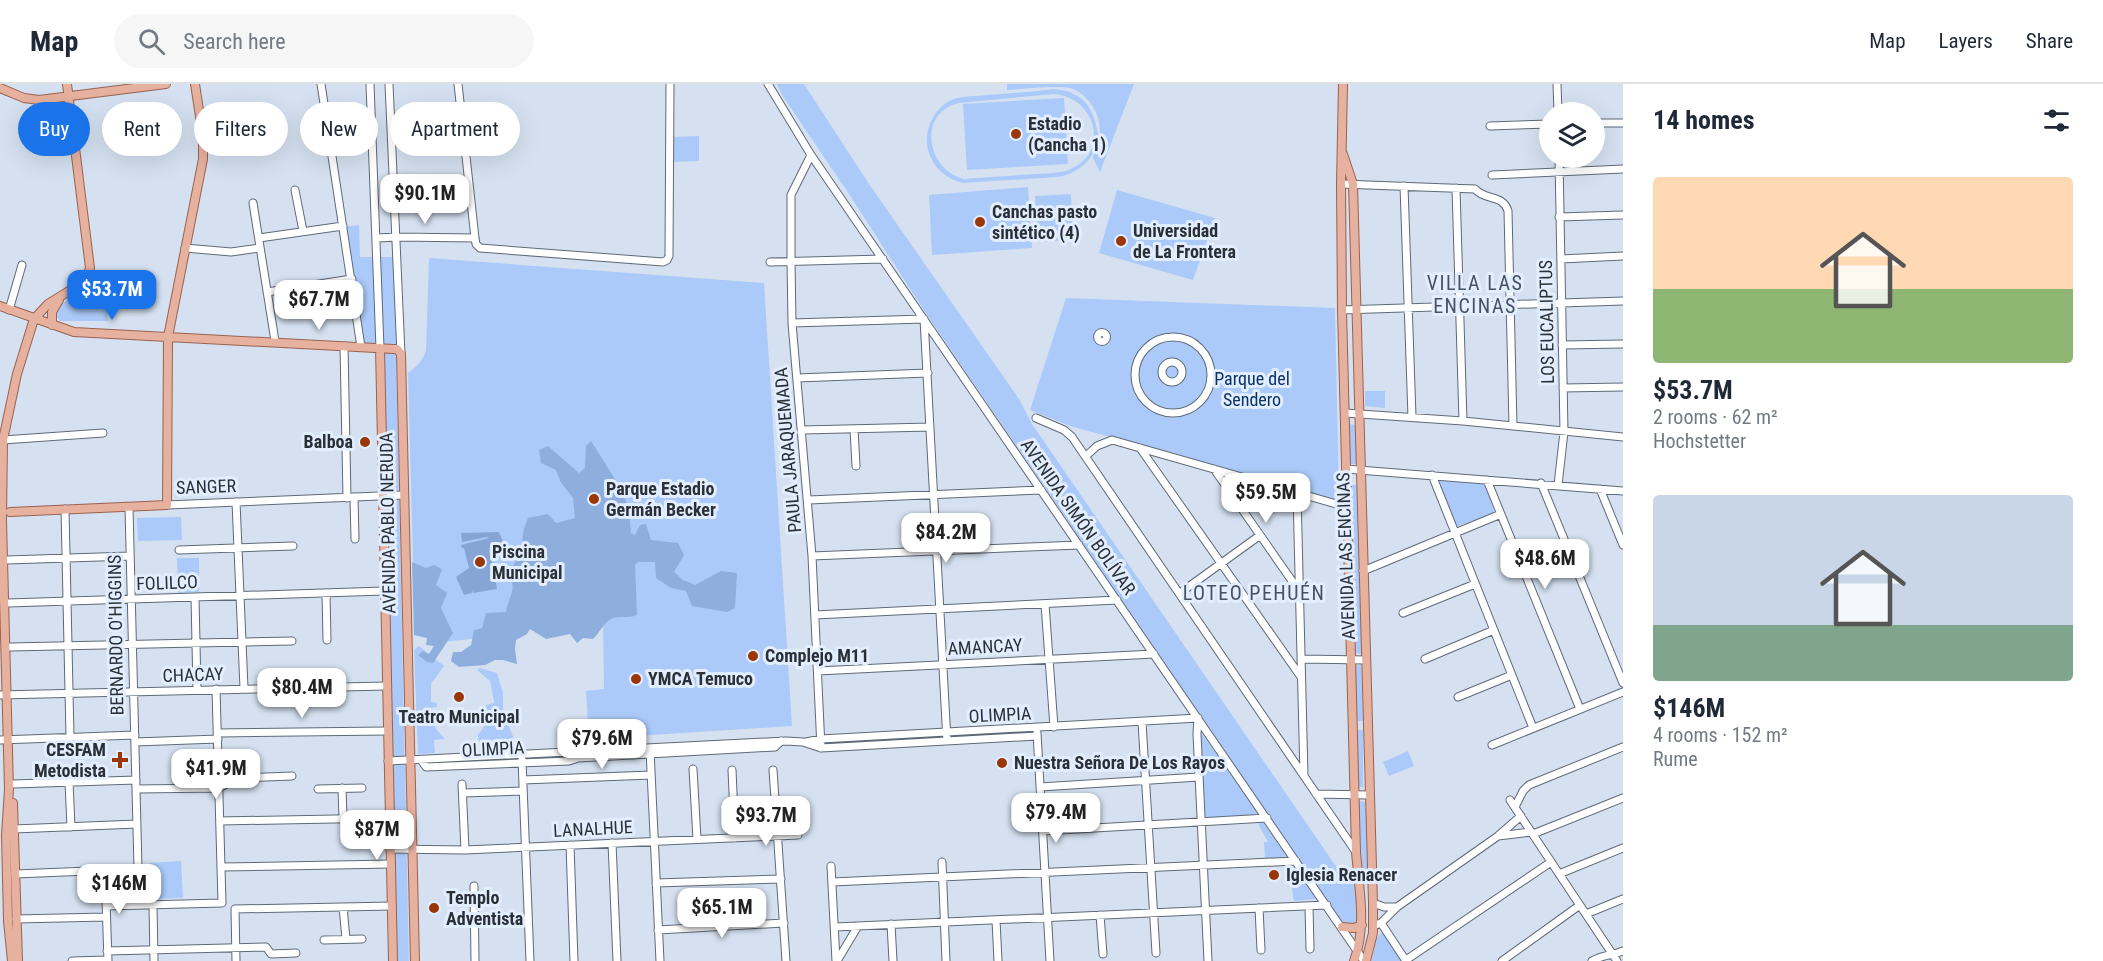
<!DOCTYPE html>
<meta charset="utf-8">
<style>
:root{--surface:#fff;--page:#f6f6f7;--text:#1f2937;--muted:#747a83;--line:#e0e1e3;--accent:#1a73e8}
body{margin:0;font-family:"Roboto Condensed",sans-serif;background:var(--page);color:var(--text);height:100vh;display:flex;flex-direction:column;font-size:22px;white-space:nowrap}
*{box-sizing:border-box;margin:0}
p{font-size:20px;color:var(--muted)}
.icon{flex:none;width:33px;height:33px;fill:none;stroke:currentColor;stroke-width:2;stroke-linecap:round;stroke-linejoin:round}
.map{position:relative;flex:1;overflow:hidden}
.panel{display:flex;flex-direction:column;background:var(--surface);width:480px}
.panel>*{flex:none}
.guide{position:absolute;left:18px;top:18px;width:570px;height:54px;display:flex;gap:12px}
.buttons{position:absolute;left:1539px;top:18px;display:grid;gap:12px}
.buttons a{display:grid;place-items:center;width:66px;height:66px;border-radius:50%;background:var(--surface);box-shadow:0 6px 24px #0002;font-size:30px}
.price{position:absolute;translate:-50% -51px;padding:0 14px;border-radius:12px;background:#fff;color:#222;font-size:20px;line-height:39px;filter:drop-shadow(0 2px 3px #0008)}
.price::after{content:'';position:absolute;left:50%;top:36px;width:18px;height:14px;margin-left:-9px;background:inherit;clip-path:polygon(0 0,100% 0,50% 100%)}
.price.on{background:var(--accent);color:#fff}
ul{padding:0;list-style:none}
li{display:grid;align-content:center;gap:12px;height:318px;padding:0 30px}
li span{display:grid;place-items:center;height:186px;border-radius:6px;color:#555}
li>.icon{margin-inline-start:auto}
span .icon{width:108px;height:108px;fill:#fffc;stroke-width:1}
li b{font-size:26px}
h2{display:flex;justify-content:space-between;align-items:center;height:72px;padding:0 30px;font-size:26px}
.chip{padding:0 21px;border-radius:27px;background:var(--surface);box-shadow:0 6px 24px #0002;font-size:21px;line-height:54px}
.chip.on{background:var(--accent);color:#fff}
header{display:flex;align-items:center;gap:36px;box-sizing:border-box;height:84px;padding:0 30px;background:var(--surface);border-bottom:2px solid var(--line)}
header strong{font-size:28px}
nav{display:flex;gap:33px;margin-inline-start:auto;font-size:21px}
.search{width:420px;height:54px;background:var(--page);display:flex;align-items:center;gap:15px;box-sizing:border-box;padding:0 21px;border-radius:33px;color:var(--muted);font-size:22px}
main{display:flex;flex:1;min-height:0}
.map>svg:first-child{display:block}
.green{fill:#abcaf9;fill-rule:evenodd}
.forest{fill:#8eaede}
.water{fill:#86a5d5}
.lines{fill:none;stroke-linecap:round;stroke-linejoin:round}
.minor-casing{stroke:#5f6977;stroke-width:9}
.major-casing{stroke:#9a624f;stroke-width:10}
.minor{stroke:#fff;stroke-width:7}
.major{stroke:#e6b19e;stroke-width:8}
.poi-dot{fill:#9b3607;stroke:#e2eeff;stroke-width:2}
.labels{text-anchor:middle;stroke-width:6;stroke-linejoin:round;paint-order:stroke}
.poi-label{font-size:18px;font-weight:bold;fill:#2b3036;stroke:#e2eeff;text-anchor:start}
.street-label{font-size:18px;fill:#2b3036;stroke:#e2eeff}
.park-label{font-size:18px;fill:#09316a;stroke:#e2eeff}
.neighbourhood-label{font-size:20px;letter-spacing:1.5px;fill:#48515f;stroke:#e2eeff}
</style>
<header>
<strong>Map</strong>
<div class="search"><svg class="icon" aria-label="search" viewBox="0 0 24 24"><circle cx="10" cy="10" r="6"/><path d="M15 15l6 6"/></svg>Search here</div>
<nav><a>Map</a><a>Layers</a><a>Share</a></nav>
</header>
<main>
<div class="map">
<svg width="1623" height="877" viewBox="0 0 1623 877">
<rect width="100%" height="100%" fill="#d5e1f1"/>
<path class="green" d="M777,0H804L869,100L1019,315L1032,340L1344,794L1354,791L1358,834L1354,842L1343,840L927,231L847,107L782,11Z
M1007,0H1134L1100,88L1093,74L1095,66C1087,81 1075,90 1058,93L963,99C946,95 933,84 928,66C923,46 935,20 957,14C967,12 979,12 989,11C1011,9 1032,8 1054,5C1087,8 1094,27 1099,54C1104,35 1089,9 1070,4C1058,1 1022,5 1007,6ZM1054,10C1095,13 1111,67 1071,85C1060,90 1046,89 1034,90C1010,92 987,93 964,95C925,85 918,28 959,19Z
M1064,14L1068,80L967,86L963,20Z
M699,52V77L672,78V53Z
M1028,103L1032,164L932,171L929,111Z
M1117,106L1215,134L1193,196L1099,169Z
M1071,110L1073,156L1038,158L1035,112Z
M359,141L360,173H396L400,264L362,260L344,143Z
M429,174L764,199L792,642L589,655L586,607L604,605L603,536L542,527L503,552L441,558L415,546L408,289C417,282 423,277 426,266Z
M90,196H102L108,237H60L56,231L59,223Z
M1066,214L1335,224L1339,416L1070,342L1030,326Z
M384,266L393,267L396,272L409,877H396Z
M1365,307H1385V324L1365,322Z
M1347,340L1357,341L1358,380H1348Z
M1439,395L1484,398L1495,429L1455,443Z
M1350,401H1358L1363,570L1354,569Z
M181,433L182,456L138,457L137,434Z
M177,474H199V508L178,509Z
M419,562L444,582L431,600V618L437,619V623L428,624L436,645L445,655L434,656L435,669L418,670L414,566Z
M1354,581H1361L1363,637H1356Z
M480,584L497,589L503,609V627L487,629L486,621L494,619V617L490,597L477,586Z
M505,632L514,655L513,659L501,660L497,656L479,658L478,651L486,640V635Z
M1356,646H1363V703H1356Z
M1202,650L1258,729V732L1207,734L1203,730L1200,651Z
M1408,667L1414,682L1389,692L1383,678Z
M1358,717L1367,718L1370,799L1363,798Z
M1263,738L1287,772L1286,775L1265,776L1264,758H1268L1258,740Z
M181,777L183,814L149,815V779Z
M1288,783L1299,787L1316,815L1294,817Z
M1383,847L1403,877H1372L1376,855Z"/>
<path class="forest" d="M591,357L623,408L629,427L631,449L635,451L640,441L646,440L651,456L678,459L684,471L674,488L683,496L695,501L721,487L737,489L735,524L727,528L692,522L686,507L671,504L656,494L655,478H638L635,481L637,531C628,535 619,531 611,535C602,540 600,549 593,555L583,554L577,559L570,550L546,555L530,545L527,550L516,556L515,565L517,580L503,576H495L485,581L459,583L451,577L453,568H461L471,561L474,546L482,544L486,529L506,528C509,511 518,506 508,489L516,477L527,474C521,459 521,450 528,434L548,430L556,439L575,434L573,414L560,397L556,386L541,379L539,366L548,362L579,389L585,384L586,362Z
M412,478L426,484L434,481L442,485L436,501L447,509L441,524L453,549L433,579L427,578L418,571L423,567L429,570L434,562L426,561L427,554L414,551Z"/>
<path class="water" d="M499,448L504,460L491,468L489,464L490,470L493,472L491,473L497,505L473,509L472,506V509L464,511L456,493L469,484L464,464H462L461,461L489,454L487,453L462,458L461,449Z"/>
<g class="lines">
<defs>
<path id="minor" d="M321,0L361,263
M370,0L380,264
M389,0L401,270
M458,0L475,154L476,160L480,164L663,178L667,176L669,172L670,0
M768,0L811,71L1364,877
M1557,0L1558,28
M1594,39H1623
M1490,42L1550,40
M811,71L791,111V177L792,239L812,472L821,664
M1492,91L1623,85
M1341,100L1475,105C1485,117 1503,110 1508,127L1513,342
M1404,102L1412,333
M1456,104L1463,337
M295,106L303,147
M253,119L275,257
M1559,133L1623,131
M259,154L343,142
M377,154L397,153L475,154
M185,164L231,168L260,164
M1561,175L1623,172
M770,178L883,175
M267,208L352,195
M9,226L22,181
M1342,226L1623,217
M792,239L924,235L947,657
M1097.5 253a4.5 4.5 0 1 1 9 0a4.5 4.5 0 1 1-9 0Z
M1135 291a38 38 0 1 1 76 0a38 38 0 1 1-76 0Z
M1562,261L1623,260
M344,262L347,414
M1162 288a10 10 0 1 1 20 0a10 10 0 1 1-20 0Z
M797,294L928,289
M1563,304L1623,303
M1345,329L1463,337L1623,353
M1036,334L1064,346L1072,353L1356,768
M854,345L856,382
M802,346L930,343
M3,356L103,349
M317,360L346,359
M1140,364L1301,593
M1086,372L1097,362L1112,356L1347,423
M1214,385L1299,507
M1346,385L1623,407
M1432,391L1533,644
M1487,396L1580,625
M1541,399L1623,599
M1558,401L1564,348L1559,74
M1600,405L1623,461
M1297,409L1304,692
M354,413L355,455
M809,416L1041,406
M236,418L244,604
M167,421L403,411
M65,425L70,653
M179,466L293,462
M812,472L1079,461
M7,476L130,472
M1363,487L1501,430
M326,509L327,556
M1180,509L1259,452
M195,513L197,606
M8,519L384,507
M1045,520L1054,643
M1403,529L1475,500
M815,531L1117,516
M10,563L292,557
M1301,575L1366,576
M1425,575L1494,546
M818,587L1154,570
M0,611L386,602
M1458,613L1512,591
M1198,634L1197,650L1208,877
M1142,638L1156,869
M218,649L387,647
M1037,649L1050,877
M0,656L135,651
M135,658L218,655
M806,658L821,655L1198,634
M1492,661L1623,608
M650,666L660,877
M421,676L426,683L569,677L578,674L775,663L781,657
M522,676L530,877
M388,677L786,657L803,658L821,664L1037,652
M693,685L697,755
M732,686L735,754
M773,686L786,877
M523,696L651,691
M69,698L71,743
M13,700L136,696
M462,700L465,766
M1040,703L1199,693
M342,704L343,734
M136,705L219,704L237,694L292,692
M318,705L362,704
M463,709L523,707
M1316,710L1369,711
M1510,716L1617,877
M1515,723L1523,707L1529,701L1623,663
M220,737L389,734
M14,745L137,740
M1043,747L1267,734
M1533,750L1623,714
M1498,752L1521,732
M612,759L617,877
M570,761L574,877
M390,765L465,766L798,751
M942,778L946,877
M831,782L836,877
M221,783L391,780
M105,786L108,877
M15,790L138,785L129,423
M1559,790L1623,764
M832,798L1296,777
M656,799L781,795
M474,802L475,877
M1373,819L1384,823H1397
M153,820L154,877
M106,822L222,819L216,605
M1309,822L1310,865
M343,823L346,855
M1259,824L1261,866
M1586,830L1623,815
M1100,831L1103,870
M16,835L106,833
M996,836L998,877
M1381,839L1406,877
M891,840L893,877
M1373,842L1381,839L1397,823L1498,752L1531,748
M835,843L1327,821
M658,846L784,839
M324,856L362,855
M107,867L266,863L271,870L296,869
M1406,876L1551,778
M72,877L108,876
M236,877L235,825L392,822
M837,877L858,842
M1502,877L1580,821
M1592,877C1604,870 1611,872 1623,867"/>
<path id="major" d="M1343,0L1341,100L1342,226L1356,768C1359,804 1367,842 1354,877
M0,4L24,14L39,16L166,0
M1343,70L1353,100L1373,819V849L1366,877
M0,222L74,248L394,265H397L401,270L415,877
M52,241V228L59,216
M380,264L393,877
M10,428L167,421L168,253L203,75V52L195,0
M13,719L18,877
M1342,843L1354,844L1362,841
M12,877L8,837L6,751L9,705L2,437L3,356L17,290L34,235L48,220L82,199L87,193L90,184L67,0"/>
</defs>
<use href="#minor" class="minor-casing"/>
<use href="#major" class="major-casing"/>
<use href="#minor" class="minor"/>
<use href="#major" class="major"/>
</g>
<g class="poi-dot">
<circle cx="1016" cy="50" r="6"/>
<circle cx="980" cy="138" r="6"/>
<circle cx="1121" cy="157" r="6"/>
<circle cx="365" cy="358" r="6"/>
<circle cx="594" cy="415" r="6"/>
<circle cx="480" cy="478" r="6"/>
<circle cx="753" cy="572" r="6"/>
<circle cx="636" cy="595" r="6"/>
<circle cx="459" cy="613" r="6"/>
<path d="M117 667h6v6h6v6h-6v6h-6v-6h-6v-6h6z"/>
<circle cx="1002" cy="679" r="6"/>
<circle cx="1274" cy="791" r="6"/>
<circle cx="434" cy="824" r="6"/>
</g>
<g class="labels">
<g class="poi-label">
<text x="1028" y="46">Estadio<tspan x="1028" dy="21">(Cancha 1)</tspan></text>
<text x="992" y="134">Canchas pasto<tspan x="992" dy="21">sintético (4)</tspan></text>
<text x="1133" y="153">Universidad<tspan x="1133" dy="21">de La Frontera</tspan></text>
<text x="353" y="364" text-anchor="end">Balboa</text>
<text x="606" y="411">Parque Estadio<tspan x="606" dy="21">Germán Becker</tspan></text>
<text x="492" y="474">Piscina<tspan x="492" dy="21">Municipal</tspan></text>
<text x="765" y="578">Complejo M11</text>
<text x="648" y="601">YMCA Temuco</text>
<text x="459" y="639" text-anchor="middle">Teatro Municipal</text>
<text x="106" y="672" text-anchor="end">CESFAM<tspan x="106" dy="21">Metodista</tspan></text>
<text x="1014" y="685">Nuestra Señora De Los Rayos</text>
<text x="1286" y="797">Iglesia Renacer</text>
<text x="446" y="820">Templo<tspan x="446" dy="21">Adventista</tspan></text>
</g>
<g class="street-label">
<text transform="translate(1547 238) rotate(-91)" y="6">LOS EUCALIPTUS</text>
<text transform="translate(788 366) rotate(-95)" y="6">PAULA JARAQUEMADA</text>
<text transform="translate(206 403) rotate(-2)" y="6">SANGER</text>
<text transform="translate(1078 433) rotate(55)" y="6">AVENIDA SIMÓN BOLÍVAR</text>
<text transform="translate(388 439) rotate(-91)" y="6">AVENIDA PABLO NERUDA</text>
<text transform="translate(1346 472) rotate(-92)" y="6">AVENIDA LAS ENCINAS</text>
<text transform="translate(167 499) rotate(-2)" y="6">FOLILCO</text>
<text transform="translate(116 551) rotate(-91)" y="6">BERNARDO O'HIGGINS</text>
<text transform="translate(985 563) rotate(-3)" y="6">AMANCAY</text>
<text transform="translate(193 591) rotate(-2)" y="6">CHACAY</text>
<text transform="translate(1000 631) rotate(-3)" y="6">OLIMPIA</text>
<text transform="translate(493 665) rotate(-3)" y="6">OLIMPIA</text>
<text transform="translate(593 745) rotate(-3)" y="6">LANALHUE</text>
</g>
<g class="park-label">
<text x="1252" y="301">Parque del<tspan x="1252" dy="21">Sendero</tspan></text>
</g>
<g class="neighbourhood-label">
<text x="1475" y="206">VILLA LAS<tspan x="1475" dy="23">ENCINAS</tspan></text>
<text x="1254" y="516">LOTEO PEHUÉN</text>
</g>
</g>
</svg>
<div class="buttons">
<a><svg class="icon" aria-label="layers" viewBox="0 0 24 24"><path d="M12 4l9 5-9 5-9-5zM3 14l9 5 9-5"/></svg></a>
</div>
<b class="price" style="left:425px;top:141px">$90.1M</b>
<b class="price on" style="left:112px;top:237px">$53.7M</b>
<b class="price" style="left:319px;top:247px">$67.7M</b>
<b class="price" style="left:1266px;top:440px">$59.5M</b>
<b class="price" style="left:946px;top:480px">$84.2M</b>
<b class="price" style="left:1545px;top:506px">$48.6M</b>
<b class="price" style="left:302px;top:635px">$80.4M</b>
<b class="price" style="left:602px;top:686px">$79.6M</b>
<b class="price" style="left:216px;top:716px">$41.9M</b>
<b class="price" style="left:1056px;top:760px">$79.4M</b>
<b class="price" style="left:766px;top:763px">$93.7M</b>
<b class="price" style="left:377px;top:777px">$87M</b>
<b class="price" style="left:119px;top:831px">$146M</b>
<b class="price" style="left:722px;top:855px">$65.1M</b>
<div class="guide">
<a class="chip on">Buy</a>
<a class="chip">Rent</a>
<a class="chip">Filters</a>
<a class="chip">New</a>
<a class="chip">Apartment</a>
</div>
</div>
<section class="panel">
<h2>14 homes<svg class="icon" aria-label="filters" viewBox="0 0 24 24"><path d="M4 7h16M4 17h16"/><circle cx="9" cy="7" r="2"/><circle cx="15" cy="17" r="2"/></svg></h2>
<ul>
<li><span style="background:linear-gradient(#ffd9b3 60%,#8fb573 0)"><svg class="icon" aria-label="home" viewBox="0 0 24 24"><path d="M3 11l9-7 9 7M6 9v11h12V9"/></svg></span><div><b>$53.7M</b><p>2 rooms · 62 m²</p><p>Hochstetter</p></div></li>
<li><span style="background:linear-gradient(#c9d6e8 70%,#7fa58c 0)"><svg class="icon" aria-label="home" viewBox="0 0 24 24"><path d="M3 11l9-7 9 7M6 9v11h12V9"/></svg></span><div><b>$146M</b><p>4 rooms · 152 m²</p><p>Rume</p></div></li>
</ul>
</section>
</main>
